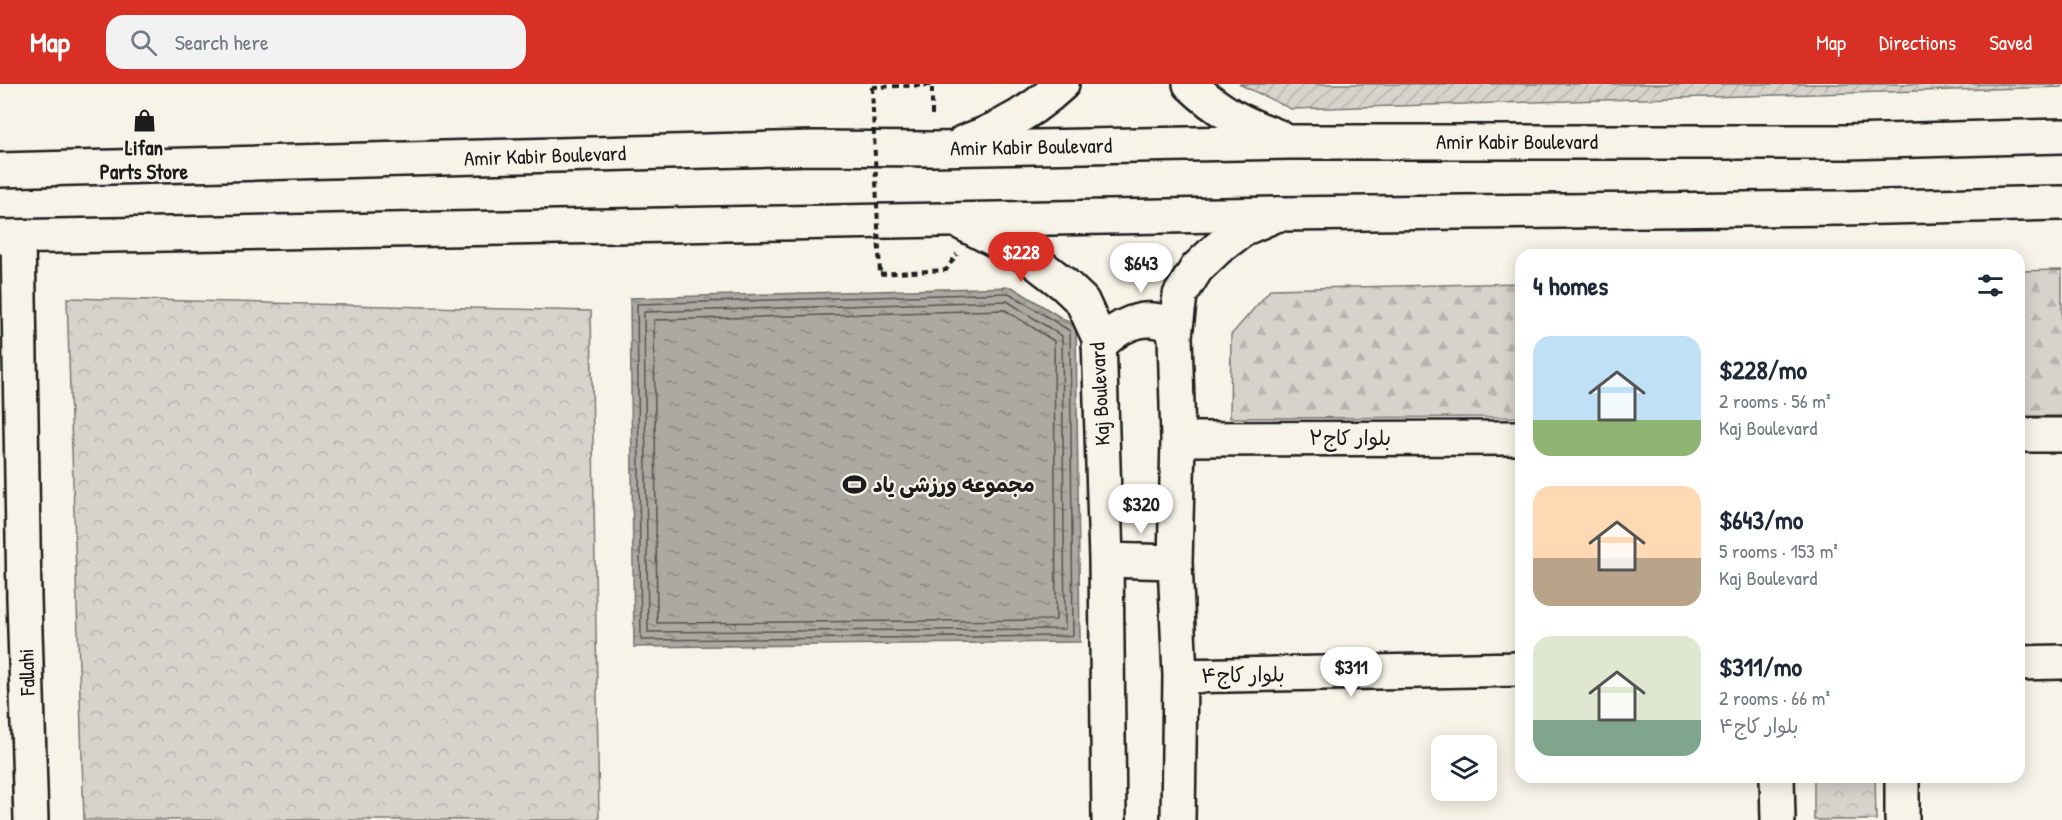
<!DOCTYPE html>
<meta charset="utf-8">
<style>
:root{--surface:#fff;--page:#f2f2f3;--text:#1f2937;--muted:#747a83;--accent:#d93025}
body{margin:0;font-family:"Patrick Hand","Playpen Sans Arabic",sans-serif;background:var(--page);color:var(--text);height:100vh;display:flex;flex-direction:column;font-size:22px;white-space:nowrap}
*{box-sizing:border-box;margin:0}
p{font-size:20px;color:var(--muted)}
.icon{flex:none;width:33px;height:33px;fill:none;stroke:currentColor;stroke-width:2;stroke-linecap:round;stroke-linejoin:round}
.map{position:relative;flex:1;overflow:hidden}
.side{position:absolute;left:1515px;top:165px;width:510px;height:534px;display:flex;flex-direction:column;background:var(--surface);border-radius:18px;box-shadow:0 3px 15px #0003}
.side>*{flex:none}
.tools{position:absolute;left:1431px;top:651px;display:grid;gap:12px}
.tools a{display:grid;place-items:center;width:66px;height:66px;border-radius:12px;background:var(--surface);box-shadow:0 3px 15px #0003;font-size:30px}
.price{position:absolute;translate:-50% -51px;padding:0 14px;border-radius:21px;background:#fff;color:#222;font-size:20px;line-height:39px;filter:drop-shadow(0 2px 3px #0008)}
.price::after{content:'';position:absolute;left:50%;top:36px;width:18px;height:14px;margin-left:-9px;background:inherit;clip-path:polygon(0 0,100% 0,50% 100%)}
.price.on{background:var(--accent);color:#fff}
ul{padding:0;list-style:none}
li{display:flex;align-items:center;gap:18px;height:150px;padding:0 18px}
li span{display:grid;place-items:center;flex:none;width:168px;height:120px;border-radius:18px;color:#555}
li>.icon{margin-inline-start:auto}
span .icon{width:72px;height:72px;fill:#fffc;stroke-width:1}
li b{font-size:26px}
h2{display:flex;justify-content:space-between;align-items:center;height:72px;padding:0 18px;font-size:26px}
header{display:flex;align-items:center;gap:36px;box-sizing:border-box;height:84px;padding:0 30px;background:var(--accent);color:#fff}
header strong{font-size:28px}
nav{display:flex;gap:33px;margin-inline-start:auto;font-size:21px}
.search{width:420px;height:54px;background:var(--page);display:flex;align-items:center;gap:15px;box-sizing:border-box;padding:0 21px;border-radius:18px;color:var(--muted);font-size:22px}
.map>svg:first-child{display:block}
.forest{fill:url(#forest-firs);stroke:#7a7874;stroke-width:1.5}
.park{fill:url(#park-crowns);stroke:#7a7874;stroke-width:1.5}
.garden{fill:url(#garden-furrows);stroke:#7a7874;stroke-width:1.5}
.water{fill:url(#water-ripples);stroke:#72716c;stroke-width:1.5}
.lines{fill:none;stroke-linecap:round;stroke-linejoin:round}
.shore{stroke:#565452;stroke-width:1.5}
.minor-casing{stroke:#1c1c1c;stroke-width:38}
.major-casing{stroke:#1c1c1c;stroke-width:38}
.path{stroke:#1c1c1c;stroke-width:4;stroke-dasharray:6 4.5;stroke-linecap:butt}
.minor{stroke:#f7f3e8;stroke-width:33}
.major{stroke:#f7f3e8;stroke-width:33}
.path-bridge{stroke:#1c1c1c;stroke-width:4;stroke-dasharray:6 4.5;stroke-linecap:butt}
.labels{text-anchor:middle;stroke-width:4.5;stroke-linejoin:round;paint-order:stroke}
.street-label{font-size:21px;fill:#1c1c1c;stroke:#f7f3e8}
.poi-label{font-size:21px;font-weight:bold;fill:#1c1c1c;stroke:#f7f3e8}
</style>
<header>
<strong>Map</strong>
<div class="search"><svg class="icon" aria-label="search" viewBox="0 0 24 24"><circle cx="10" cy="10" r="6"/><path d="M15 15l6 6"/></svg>Search here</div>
<nav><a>Map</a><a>Directions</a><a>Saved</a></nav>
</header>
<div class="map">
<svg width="2062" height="736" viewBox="0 0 2062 736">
<defs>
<pattern id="forest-firs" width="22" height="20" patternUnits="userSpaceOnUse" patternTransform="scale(1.5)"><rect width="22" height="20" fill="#d7d3cb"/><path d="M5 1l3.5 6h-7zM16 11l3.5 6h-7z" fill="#b8b5ae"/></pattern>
<pattern id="park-crowns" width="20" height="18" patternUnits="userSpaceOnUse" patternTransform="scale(1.5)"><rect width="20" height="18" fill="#d7d3cb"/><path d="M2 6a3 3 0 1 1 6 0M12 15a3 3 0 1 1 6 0" fill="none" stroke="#b8b5ae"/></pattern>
<pattern id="garden-furrows" width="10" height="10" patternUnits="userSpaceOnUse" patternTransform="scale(1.5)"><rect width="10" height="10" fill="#d7d3cb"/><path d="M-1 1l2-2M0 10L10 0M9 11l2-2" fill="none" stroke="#b8b5ae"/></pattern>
<pattern id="water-ripples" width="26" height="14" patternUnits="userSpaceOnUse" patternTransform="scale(1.5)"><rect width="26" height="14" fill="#aca9a2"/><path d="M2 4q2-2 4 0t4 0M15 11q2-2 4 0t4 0" fill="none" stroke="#8b8983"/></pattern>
</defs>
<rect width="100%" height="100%" fill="#f7f3e8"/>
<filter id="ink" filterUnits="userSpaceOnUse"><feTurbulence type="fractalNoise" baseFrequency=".0167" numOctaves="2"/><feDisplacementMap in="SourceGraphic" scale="12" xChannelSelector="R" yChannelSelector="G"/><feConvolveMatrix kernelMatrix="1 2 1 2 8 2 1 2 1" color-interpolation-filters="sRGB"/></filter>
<g filter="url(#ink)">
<path class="forest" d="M2062,186V332H2019V187Z
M1521,199V333L1230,334L1231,251L1271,205Z"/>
<path class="park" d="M67,214L591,227L599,736H84Z
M1814,693H1875L1876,736H1814Z"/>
<path class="garden" d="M1239,0H2062V3L1291,25Z"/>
<path class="water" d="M1012,203L1076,243L1080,558L634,563L630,214Z"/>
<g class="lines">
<path class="shore" d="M1009,209L1070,247L1073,552L641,556L637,220Z
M1007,217L1062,252L1065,545L648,548L644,228Z
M1005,226L1054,257L1056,536L657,539L654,236Z"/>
<defs>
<path id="minor" d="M958,137L1029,173L1064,200L1082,217L1099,254L1106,476L1109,736
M18,153L24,515L31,736
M1099,262C1117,242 1144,228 1170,241L1175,252
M2019,351H2062
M1178,355L1521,354
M1106,476L1175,478
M2019,579L2062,578
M1180,592L1521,585
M1777,693L1778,736
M1902,693V736
M1178,736L1180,592L1175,478L1178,355L1175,252L1180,211L1197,184L1218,164L1245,144L1278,130"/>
<path id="major" d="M1190,0C1219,28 1242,39 1279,53
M964,58C1002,45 1033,27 1062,0
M0,86L814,64L932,65L1292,58H1848L2062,52
M0,153L1278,130L1842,124L2062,119"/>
</defs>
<use href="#minor" class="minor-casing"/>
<use href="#major" class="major-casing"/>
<path class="path" d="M872,3L932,1V33
M880,190L946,186L957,170"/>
<use href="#minor" class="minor"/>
<use href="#major" class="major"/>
<path class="path-bridge" d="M872,3L880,190"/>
</g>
</g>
<defs>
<symbol id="shop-bare" viewBox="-9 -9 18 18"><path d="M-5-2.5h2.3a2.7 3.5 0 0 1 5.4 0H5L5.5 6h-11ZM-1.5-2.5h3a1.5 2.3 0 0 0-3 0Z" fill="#1c1c1c" stroke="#f7f3e8" stroke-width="2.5" paint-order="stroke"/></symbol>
<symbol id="stadium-bare" viewBox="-9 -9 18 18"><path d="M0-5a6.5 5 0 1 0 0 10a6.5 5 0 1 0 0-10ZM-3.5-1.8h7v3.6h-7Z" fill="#1c1c1c" stroke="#f7f3e8" stroke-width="2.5" paint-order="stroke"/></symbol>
</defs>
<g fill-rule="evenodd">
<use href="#shop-bare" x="128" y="20" width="33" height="33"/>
<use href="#stadium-bare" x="838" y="384" width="33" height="33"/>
</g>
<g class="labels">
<g class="street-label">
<text x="1517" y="65">Amir Kabir Boulevard</text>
<text transform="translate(1031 63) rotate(-1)" y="7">Amir Kabir Boulevard</text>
<text transform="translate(545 72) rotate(-2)" y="7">Amir Kabir Boulevard</text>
<text transform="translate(1100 310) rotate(-93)" y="7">Kaj Boulevard</text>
<text x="1350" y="361">بلوار کاج۲</text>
<text transform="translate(27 588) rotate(-92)" y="7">Fallahi</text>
<text transform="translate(1243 591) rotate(-1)" y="7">بلوار کاج۴</text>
</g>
<g class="poi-label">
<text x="144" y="71">Lifan<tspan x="144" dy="24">Parts Store</tspan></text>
<text x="873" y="408" text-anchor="start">مجموعه ورزشی یاد</text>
</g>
</g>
</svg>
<div class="tools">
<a><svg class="icon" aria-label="layers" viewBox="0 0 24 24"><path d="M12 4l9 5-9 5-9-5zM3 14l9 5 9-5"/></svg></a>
</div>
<b class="price on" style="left:1021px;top:199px">$228</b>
<b class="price" style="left:1141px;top:210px">$643</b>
<b class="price" style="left:1141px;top:451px">$320</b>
<b class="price" style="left:1351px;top:614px">$311</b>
<section class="side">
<h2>4 homes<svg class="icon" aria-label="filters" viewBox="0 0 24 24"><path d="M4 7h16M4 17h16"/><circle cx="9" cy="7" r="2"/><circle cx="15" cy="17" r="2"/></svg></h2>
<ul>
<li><span style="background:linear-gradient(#bfe0f5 70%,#8fb573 0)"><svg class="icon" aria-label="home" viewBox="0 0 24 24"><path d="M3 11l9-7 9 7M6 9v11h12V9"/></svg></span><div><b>$228/mo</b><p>2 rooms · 56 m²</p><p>Kaj Boulevard</p></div></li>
<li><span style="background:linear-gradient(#ffd9b3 60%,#b9a48a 0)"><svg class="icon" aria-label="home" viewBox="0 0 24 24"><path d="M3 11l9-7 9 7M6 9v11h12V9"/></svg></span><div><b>$643/mo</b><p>5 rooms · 153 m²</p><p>Kaj Boulevard</p></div></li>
<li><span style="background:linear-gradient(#dfe7d0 70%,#7fa58c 0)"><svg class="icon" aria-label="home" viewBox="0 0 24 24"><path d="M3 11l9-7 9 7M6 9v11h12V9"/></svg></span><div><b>$311/mo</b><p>2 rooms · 66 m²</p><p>بلوار کاج۴</p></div></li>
</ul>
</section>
</div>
